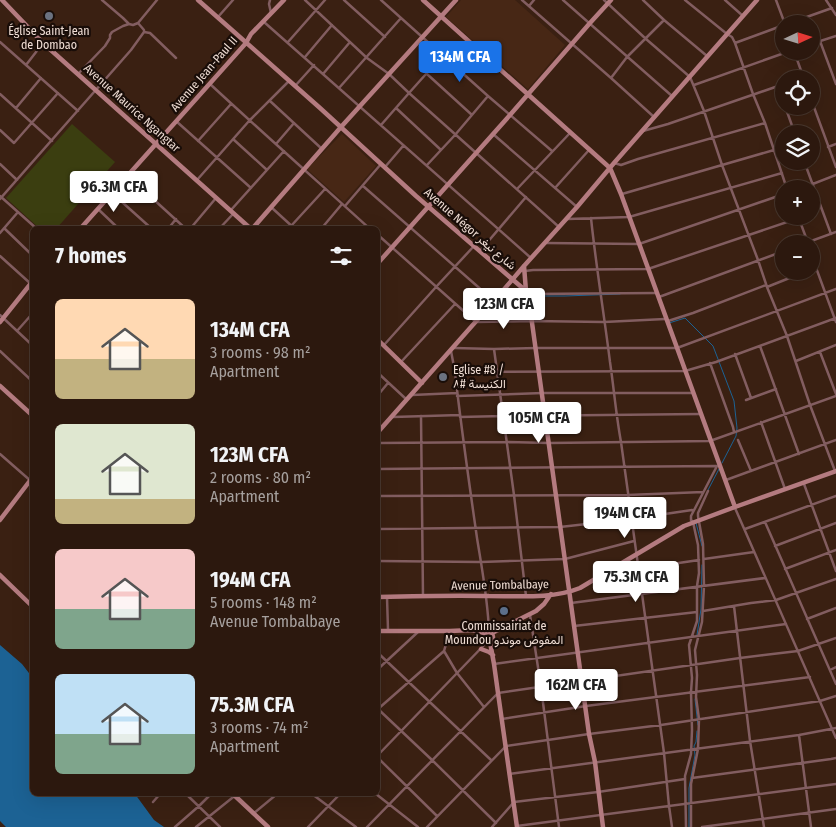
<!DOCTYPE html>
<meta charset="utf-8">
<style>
:root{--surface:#2c180e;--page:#38251c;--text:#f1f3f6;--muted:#a6a09e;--line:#48372e;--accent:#1a73e8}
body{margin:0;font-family:"Fira Sans Condensed",Vazirmatn,sans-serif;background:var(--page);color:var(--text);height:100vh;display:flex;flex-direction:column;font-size:19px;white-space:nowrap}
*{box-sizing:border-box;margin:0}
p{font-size:16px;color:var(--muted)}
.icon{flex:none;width:28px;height:28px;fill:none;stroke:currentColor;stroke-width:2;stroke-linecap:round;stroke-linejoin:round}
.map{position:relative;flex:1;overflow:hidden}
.details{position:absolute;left:30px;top:226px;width:350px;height:570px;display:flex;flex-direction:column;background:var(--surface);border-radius:8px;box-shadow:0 5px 20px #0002,0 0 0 1px var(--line)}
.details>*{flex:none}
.needle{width:32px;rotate:86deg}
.fabs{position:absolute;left:775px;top:15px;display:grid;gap:10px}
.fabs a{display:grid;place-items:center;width:45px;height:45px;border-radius:50%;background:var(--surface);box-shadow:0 5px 20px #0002,0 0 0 1px var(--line);font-size:25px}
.price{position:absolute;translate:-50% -42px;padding:0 11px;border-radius:5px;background:#fff;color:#222;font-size:16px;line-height:32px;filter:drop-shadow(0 1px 2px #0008)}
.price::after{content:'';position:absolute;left:50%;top:30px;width:15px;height:11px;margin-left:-8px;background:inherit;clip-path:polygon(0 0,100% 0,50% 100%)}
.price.active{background:var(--accent);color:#fff}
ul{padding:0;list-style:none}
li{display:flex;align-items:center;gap:15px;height:125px;padding:0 25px}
li span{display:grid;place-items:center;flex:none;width:140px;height:100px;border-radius:8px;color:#555}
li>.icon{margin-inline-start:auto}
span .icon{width:60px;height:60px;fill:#fffc;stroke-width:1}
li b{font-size:21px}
h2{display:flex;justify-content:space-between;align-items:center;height:60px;padding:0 25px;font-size:21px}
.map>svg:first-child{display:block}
.built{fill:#472715}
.green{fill:#3b3e10}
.water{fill:#1c6294}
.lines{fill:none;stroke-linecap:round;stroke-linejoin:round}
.stream{stroke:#1c6294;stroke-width:1}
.street{stroke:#825d60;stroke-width:2.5}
.secondary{stroke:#b47b80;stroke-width:4.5}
.worship-dot{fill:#6b7280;stroke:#190d08;stroke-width:2}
.service-dot{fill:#5c6f8a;stroke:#190d08;stroke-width:2}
.labels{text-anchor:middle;stroke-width:4.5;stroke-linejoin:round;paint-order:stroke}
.poi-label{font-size:12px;fill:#efddd4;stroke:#190d08}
.street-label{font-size:12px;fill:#efddd4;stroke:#190d08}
</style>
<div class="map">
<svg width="836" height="827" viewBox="0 0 836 827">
<rect width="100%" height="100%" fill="#3a2012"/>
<path class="built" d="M461,0H515L565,45L528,89L446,17Z
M342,134L376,166L344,202L307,169Z"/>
<path class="green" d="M72,124L115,162L56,229H40L6,198Z"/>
<path class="water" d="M0,645L22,664L32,677V794H135L154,820L164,827H6L0,821Z"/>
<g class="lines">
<path class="stream" d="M531,296H565L620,294
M669,323L685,318L713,346L734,401L737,428L736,436L722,463
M708,490L719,469
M696,523L702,546
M697,635L701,609L702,565
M695,699L698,725
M689,827V788L695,755L694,746L696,742L697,731"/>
<path class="street" d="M102,0L123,18L129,24
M270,0L269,4L271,13
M305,0L367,58L389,74L409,93L559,227
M344,0L385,37
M381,0L488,96L552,151
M522,0L611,78L654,117
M563,0L672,96
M604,0L646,39L690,77L704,111L722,165L758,260L767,287L787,336L810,405L835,471
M643,0L664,20L707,56
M685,0L727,34L732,37L735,43L753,94L765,123L787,189
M725,0L743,16
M776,0L785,24
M826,0L836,15
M529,6L534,0
M218,17L233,0
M264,22L531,258
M787,24L832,8
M144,32L150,33L176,58
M820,41L836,84
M0,42L78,111
M288,42L325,0
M735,43L784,25
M811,44L836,36
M794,51L804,79
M305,57L332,25
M26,65L43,43
M78,74L105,46L110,38V35L112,32L123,26L129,24L133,25L138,23L157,0
M323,74L350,42
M427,74L472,115
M611,78L627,57L664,20
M210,84C263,133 317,181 370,229
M694,85L790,51
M295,86L314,65
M779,86L784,101
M339,88L401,18
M0,94L52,141
M811,99L836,167
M270,101L322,149
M785,106L795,134
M16,108L41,78
M396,108L441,150
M176,121L251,188
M381,125L409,93L443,55
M0,130L14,143L58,93
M643,131L668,124L784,84
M493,134L577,207
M233,139L267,170
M198,141L231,104
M276,144L294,123
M828,147L836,144
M804,161L831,234
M614,163L621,165L638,159L765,123
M0,164L17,180
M427,165L455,135L488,96
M385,167L403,146
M128,176L186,229
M197,180L249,121L289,81
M363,186L493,300
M555,188L589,150
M517,189L570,133
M800,189L836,175
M112,193L152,229
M622,194L774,150
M0,196L37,229
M0,199L131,50L144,32V30L138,23
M345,206L381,164
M271,207L295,229
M98,209L119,229
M231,210L284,151
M798,216L808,243
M591,218C596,266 604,314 610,362C614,389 616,415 621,442L664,753L669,806L672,827
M568,219L629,217L782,173
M291,226L325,189
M4,228L32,255
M168,229L176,219
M190,229L216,198
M219,229L233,214
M321,229L342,204
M0,233L18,212
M378,235L476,322L532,321L604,322L665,319
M546,243L639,244L784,194
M803,244L836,232
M480,251L526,197
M811,254L836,322
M0,256L31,284
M525,271L533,270L648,269L799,218
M767,287L807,271
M528,294L656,293
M659,297L784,251
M0,315L32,345
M668,321L693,313L766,285
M17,331L32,314
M384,345L436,287L474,246
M760,346L799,454
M454,348L494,349L536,348H677L836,289
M494,349L514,495L526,596
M0,351L32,381
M451,351L455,372C461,427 469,482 477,538C482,569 488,600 489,632
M820,352L836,394
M735,354L751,398
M796,361L836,345
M401,362L455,304
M710,363L733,427L734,432
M455,372L685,371L716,362L836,318
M378,373L406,399
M378,395L388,383
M412,395L457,393
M457,396L543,393H693
M746,400L776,389
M421,416L423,596
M393,417L460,415
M460,417L503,416L701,414
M761,422L785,489
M738,440L751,471
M378,443L507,442L549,443L710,441L836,396
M0,454L32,482
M378,469L716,466
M726,480L836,440
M804,484L836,571
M378,496L628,495L703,492
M735,508L836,738
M765,522L836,684
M378,529L560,527L631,519L692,510
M745,529L836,496
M775,546L836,523
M704,559L754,552
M378,561L481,562L565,559L634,541
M638,569L699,560
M785,569L836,550
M387,597L388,630
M571,603L765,578
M734,606L750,741L764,827
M703,611L751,603L776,600L836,579
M530,615L541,687L559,827
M807,619L836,608
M574,626L697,612
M32,649V648
M444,651L457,673L484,707
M378,653L491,760
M494,664L786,624
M378,669L419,631
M830,670L836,667
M378,709L432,760L496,823
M378,709L444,651L450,631
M502,719L586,706L810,677
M799,735L811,827
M378,755L487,642
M378,758L437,816
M509,774L799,735L836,728
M692,778L831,759L836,758
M186,794L220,827
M312,794L356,827
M376,794L418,827
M153,802L160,794
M254,813L277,794
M517,826L836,784
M175,827L199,806L211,794
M196,827L237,794
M308,827L340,794
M367,827L498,693L740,658L798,651L836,638
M427,827L506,746L589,734L661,725L820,701L836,696
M492,827L514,802L598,792L685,779
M686,827L685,776L691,754L692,730L691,692L692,678L689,645L697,621V586L699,573L698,545L693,522L691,520V516L717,466
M691,827V784L698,749L699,719L696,697L697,675L695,650L702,622L704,586L703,544L698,516V513L708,491
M702,827L836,809"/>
<path class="secondary" d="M2,0L43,43L251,229
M198,0L320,108L416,196L526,291L529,301L589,734L595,762L603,827
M423,0L610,168L621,194L735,507
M80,229L246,43L251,34L284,0
M252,229L341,127L456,0
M378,263L510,115L590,23L611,0
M524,266L526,291
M0,322L32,282
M378,340L422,383
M0,386L32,415
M378,432L494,301L524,266L577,207L614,163L757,0
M0,520L32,478
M0,575L32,606
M378,597C415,596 452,595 489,596C518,596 553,599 580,588L684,526L735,507L836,471
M378,631H450L472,630L486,633
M483 637a5 5 0 1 1 10 0a5 5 0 1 1-10 0Z
M492,633L536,611L544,604L551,594
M490,642L494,664L498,693L517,827
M481,649L489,652L493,655
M233,794L268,827"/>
</g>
<g class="worship-dot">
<circle cx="49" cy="16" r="5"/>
<circle cx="443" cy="377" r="5"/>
</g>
<circle class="service-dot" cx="504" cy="611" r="5"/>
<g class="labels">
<g class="poi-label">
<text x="49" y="35">Église Saint-Jean<tspan x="49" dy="14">de Dombao</tspan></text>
<text x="453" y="374" text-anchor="start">Eglise #8 /<tspan x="453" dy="14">الكنيسة #٨</tspan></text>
<text x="504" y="630">Commissairiat de<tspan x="504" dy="14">Moundou المفوض موندو</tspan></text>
</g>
<g class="street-label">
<text transform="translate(204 74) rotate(-49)" y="4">Avenue Jean-Paul II</text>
<text transform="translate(132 108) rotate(42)" y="4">Avenue Maurice Ngangtar</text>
<text transform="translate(470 229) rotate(41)" y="4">Avenue Négor شارع نيغر</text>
<text transform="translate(500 585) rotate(-1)" y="4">Avenue Tombalbaye</text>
</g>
</g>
</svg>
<div class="fabs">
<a><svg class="needle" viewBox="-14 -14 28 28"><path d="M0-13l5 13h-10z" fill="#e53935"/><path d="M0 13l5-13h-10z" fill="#a6a09e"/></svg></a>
<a><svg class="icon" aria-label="locate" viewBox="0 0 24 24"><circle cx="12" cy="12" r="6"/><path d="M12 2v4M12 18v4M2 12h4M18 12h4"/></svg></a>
<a><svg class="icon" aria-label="layers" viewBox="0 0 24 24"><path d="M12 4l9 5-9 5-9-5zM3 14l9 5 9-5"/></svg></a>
<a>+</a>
<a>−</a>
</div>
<b class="price active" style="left:460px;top:83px">134M CFA</b>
<b class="price" style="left:114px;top:213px">96.3M CFA</b>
<b class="price" style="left:504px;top:330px">123M CFA</b>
<b class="price" style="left:539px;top:444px">105M CFA</b>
<b class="price" style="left:625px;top:539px">194M CFA</b>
<b class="price" style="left:636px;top:603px">75.3M CFA</b>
<b class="price" style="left:576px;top:711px">162M CFA</b>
<section class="details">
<h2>7 homes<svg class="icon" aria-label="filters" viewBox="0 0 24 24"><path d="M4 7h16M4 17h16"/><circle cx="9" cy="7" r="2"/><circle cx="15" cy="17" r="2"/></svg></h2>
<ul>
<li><span style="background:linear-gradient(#ffd9b3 60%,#c2b280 0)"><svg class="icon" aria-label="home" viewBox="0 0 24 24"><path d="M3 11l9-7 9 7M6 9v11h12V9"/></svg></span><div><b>134M CFA</b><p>3 rooms · 98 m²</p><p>Apartment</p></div></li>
<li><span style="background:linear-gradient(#dfe7d0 75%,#c2b280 0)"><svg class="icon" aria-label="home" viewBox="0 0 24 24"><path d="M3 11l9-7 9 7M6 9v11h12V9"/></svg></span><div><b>123M CFA</b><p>2 rooms · 80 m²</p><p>Apartment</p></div></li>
<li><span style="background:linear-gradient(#f6c9c9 60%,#7fa58c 0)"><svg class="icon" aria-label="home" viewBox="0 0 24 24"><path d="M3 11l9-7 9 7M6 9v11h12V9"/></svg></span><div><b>194M CFA</b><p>5 rooms · 148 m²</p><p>Avenue Tombalbaye</p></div></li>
<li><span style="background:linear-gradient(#bfe0f5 60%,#7fa58c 0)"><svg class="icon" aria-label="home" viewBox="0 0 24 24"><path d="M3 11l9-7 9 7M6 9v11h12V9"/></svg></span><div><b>75.3M CFA</b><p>3 rooms · 74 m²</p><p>Apartment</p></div></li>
</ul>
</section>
</div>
